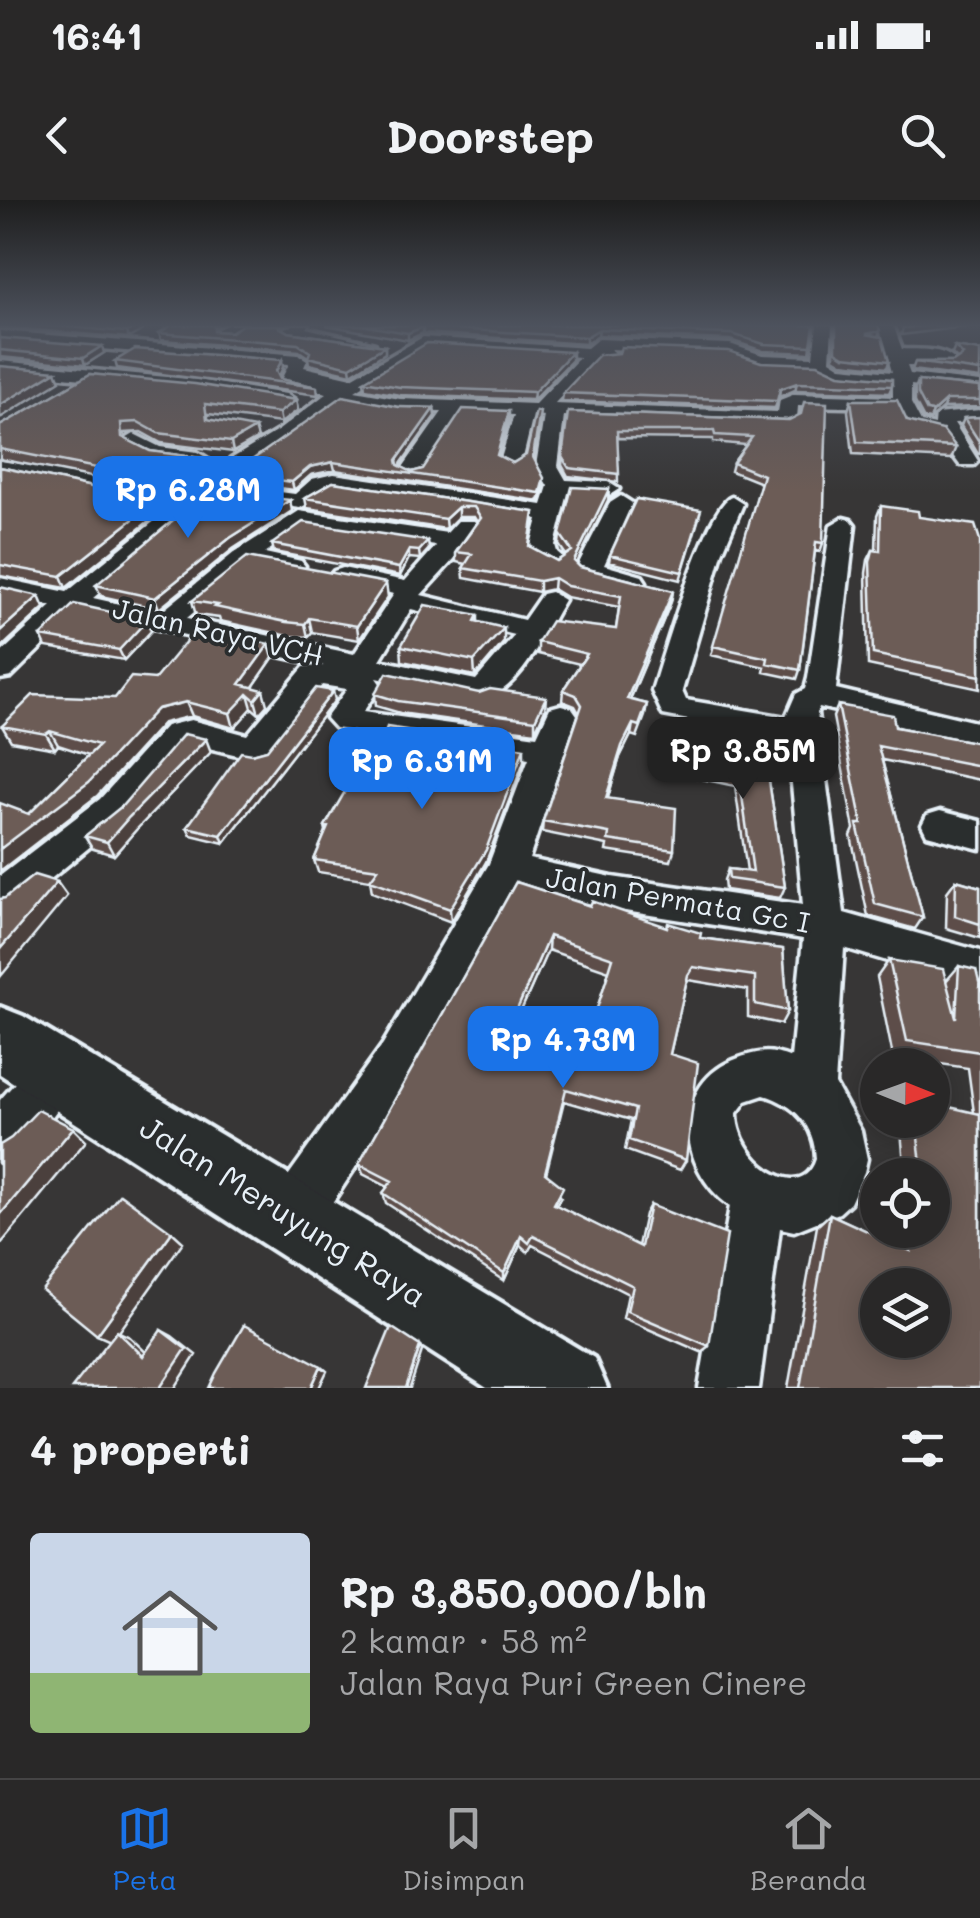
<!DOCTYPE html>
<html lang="id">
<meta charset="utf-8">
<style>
:root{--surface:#292828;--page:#353434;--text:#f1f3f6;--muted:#a5a6a8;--line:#454445;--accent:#1a73e8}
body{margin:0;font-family:Mali,sans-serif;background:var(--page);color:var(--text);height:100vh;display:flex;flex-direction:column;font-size:38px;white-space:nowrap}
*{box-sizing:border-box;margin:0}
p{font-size:32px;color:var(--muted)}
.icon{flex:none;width:55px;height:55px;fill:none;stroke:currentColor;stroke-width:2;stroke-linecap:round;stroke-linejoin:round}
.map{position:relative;height:1188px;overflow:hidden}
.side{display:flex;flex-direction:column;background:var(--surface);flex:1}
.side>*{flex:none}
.needle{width:65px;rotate:91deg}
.tools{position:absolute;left:860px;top:848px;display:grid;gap:20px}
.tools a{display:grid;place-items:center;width:90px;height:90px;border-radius:50%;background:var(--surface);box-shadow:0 5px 25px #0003,0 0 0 2px var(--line);font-size:50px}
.price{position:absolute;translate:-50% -85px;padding:0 22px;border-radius:20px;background:var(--accent);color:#fff;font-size:32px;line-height:65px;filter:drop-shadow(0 2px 5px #0008)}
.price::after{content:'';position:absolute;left:50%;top:60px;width:30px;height:22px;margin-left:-15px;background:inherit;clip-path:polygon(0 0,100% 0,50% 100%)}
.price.selected{background:#222;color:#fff}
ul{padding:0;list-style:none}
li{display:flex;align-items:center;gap:30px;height:250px;padding:0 30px}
li span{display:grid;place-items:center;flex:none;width:280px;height:200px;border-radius:10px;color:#555}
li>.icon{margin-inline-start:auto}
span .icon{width:120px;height:120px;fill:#fffc;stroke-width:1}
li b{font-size:42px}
h2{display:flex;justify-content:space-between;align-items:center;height:120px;padding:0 30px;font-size:42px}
.status{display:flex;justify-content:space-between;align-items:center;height:70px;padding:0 50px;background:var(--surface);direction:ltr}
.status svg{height:28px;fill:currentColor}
header{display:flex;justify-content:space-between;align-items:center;height:130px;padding:0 30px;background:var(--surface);font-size:45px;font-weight:700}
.dock{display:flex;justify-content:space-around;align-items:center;height:140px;border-top:2px solid var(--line);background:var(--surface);font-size:28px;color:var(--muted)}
.dock a{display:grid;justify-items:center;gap:5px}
.dock .selected{color:var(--accent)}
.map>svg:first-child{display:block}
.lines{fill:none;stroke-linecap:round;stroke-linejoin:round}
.street-casing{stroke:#e8f1f8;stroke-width:7}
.secondary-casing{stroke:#e8f1f8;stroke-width:8}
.street{fill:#2a2d2e;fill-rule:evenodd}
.secondary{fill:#2a2d2e;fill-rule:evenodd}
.wall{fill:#5d4e4a;stroke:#e8f1f8;stroke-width:2.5;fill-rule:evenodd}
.shaded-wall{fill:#4c403c;stroke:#e8f1f8;stroke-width:2.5}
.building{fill:#6c5b56;stroke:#e8f1f8;stroke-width:2.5;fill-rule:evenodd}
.labels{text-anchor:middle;stroke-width:8;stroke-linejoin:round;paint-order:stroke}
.street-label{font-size:28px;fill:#e8f1f8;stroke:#2a2d2e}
.near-street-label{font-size:32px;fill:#e8f1f8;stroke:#2a2d2e}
</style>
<div class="status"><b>16:41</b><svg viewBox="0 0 49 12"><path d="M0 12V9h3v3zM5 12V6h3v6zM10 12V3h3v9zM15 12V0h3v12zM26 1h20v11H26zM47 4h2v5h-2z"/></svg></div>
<header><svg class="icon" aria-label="back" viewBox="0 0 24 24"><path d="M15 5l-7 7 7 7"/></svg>Doorstep<svg class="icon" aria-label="search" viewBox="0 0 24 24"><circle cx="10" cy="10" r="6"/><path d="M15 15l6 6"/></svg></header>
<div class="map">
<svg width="980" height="1188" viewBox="0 0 980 1188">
<rect width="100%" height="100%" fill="#373636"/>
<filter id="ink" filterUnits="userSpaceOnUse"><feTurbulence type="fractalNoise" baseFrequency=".01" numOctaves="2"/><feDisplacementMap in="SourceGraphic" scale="20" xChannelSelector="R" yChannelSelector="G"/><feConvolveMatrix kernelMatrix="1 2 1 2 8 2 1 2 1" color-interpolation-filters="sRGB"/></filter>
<g filter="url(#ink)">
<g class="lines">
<defs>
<path id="street" d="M227,125H246L230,135H218V129Z
M289,125H308L306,128L375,144L367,149L285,133L282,130Z
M817,125H832L830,160L841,167L892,172L879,125H893L902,149C921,150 942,147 956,161L948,166H907L910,174L980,182V192L911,185V203L921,222L935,225L936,214L980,210V222L954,223L978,261L974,265H960L940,238L906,231L895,208L798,206L797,218L787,224L564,216L558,266L566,280L608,282L619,289L608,296L568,293L555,345L557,352L567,361L554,369L532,356L531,345L538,319L334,288L300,308L234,299L231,294L242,287L295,294L312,279L334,274L542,305L548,286L536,266L544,216L533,215L522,262L511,268L500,262L514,215L461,213L420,275L412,276L401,270L442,212L400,211L343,199L293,238L245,267L93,398L160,413L235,352L299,311L447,333L458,321H474L478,326L465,347L421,395L524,420L542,394L551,392L564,400C543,434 522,490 480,501L376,478L381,485L363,512L537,536L550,508L561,505L572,508L577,515L529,659L612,677L803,705L788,539L663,515L652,491C662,460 707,303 732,297L743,304L722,353L682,491L686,500L786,517L796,494L805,489L808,478L831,325L843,318L851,320L855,325L836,489L980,523V545L819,507L817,513L844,713L980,751V789L844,748L835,884L861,931L867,959L864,972L850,1003L839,1013L794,1031L780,1028L759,1188H699L730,1006C676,968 671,881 739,858C760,851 770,850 791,858L803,739L612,709L517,685L415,876L311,1035L292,1042L273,1035L266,1016L273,997L383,844L489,664L529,558L335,528L326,518L347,489L322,485L266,556L254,559L188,543L126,617L14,709L0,714V676L100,599L166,526L191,520L247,535L304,467L324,466L78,411L11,477L0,479V454L52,406L0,394V378L67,392L231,259L279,230L327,193L284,184L281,180L289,164L0,141V131L299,155L307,160L304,167L352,178L423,137L587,148L598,139L730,144L762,155L813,157ZM426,147L580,157L535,204L400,199L355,191ZM610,149L728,154L760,165L817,167L837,177L893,183V197L795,194L780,200L778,212L554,204L597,158H615L617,154ZM303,326L436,346L405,381L343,368L334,371L330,376L334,381L394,394L354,454L187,418L249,365L292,374L301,371L305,366L301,361L265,353ZM411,409L515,435L476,480L380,460ZM764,895C795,904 815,926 816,959C801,1007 736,959 737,913L746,901Z
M0,161L198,180L286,194L295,200L286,206L198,190L0,171Z
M134,234L160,247L197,252L207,258L197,264L148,256L124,240Z
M0,261L71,272L163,297L166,302L155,309L69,285L0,273Z
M621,296L632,303L604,365L642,376L646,382L633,390L580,374L576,369L610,303Z
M940,611L980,621V649L927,635L922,625L927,615Z
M55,850L72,857L78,873C65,904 32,949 0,962V900L38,857Z"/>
<path id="secondary" d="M0,807L23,816L594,1158L607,1188H487L0,874Z"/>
</defs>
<use href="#street" class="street-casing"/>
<use href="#secondary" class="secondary-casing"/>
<use href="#street" class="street"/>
<use href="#secondary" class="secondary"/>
</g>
<path class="wall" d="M0,125H151L129,138L0,127Z
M172,125H218L216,126V131L231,132L242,125H292L280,127L288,132L385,146V153L351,174L309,164L308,157L299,151L161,140L159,133Z
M326,125H814L810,153L763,151L730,140L598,135L586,144L423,133L408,140Z
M835,125H878L880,131L878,136L889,161L887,168L842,163L834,158Z
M0,138L104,153L85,165L0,157Z
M955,147L980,151V179L912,170L915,162H953L957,159L952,154Z
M572,160L533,200L400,195L365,189L364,181Z
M115,161L283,167L279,176L280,179L317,187L318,195L117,168Z
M761,162L839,174L892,186L889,193L795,190L779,197L775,208L562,201L563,193Z
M90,174L296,200L298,210L281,223L208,214V219L258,238L233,252L161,243L141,232L124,233L125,239L150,251L208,259L211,270L180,295L0,259V226Z
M918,181L980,187V207L943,208L930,220L924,219L915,202V189Z
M851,200L907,221L956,247L951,259L853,254L848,211Z
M399,207L434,208L435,216L399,266L412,272L423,269L509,219L498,256L513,263L526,255L540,219L533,259L544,286L539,301L335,270L311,275L294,290L234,282L232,274Z
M568,212L789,220L823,343L820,352L815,351L800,470L797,479L764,472L765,467L711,455L761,283L731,271L733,263L746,245L713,242V239L617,238L618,282L568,276L562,265Z
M980,217V254H978L961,226L964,218Z
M0,267L156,301L160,312L66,388L0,376Z
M333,282L534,312L530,346L557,361L566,355L559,345L560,334L609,289L608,300L577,364L580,367L673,391L671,402L630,500L647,504L645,516L637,537L631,535L620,557L608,598L674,650L671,661L606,651L607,645L542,632L543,621L579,513L575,506L562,501L563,490L580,464L538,454V442L616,429L619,407L566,397L553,389L539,392L464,378L463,368L466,364L456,362V352L477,322L474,317H458L446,329L307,308L305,298Z
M881,306L919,317L980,340V489L868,465L866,373L868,360L873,350H876L877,316Z
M292,311L233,349L159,409L101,396L96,385Z
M699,318L680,380L609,362L610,355Z
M272,344L429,349L420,359L409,358L400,376L274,352Z
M388,397L359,440L312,432L308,437L289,436L220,421L219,418L196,415L192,401Z
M478,415V422L504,442L475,476L402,461L401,446Z
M151,431L124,460L46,447L41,436Z
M269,444L273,458L253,487L267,505L259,514L252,508L234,528L192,516L163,523L97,596L29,614L89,555L58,545L55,549L11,541L2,526L115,498L155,479Z
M479,493L545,509L535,532L400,513L376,506L375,494Z
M335,500L224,643L191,635L187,627L252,554L267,550Z
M838,505L895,527L980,543V580L882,560L923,717L915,729L868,716L851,636L854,629L833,517Z
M710,538L718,550L765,554L785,687L780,698L725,690L724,680L728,669L747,671L735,586L673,573L677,547L685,548Z
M211,552L136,630L114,655L93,649L85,636Z
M524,561L486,662L451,722L372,692L370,680L318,672L314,660L326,631L325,626L360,577Z
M956,680L980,687V738L946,728L947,692Z
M516,682L590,706L700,738L783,749L788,811L781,824L748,817V790L688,780L686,784L670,854L686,960L680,970L625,950L631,920L564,901L546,974L561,997L556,1005L638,1046L645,1014L650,1005L709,1146L701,1152L623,1118L628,1094L532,1045L528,1052L520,1045L504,1081L386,1003L383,993L388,987L363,974L359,964ZM548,750L609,771L584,850L516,822Z
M889,760L946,781L959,766L980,786V1188H788L817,1026L830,1014L894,1044L895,1030H932V975H895V973L904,964L900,920H932L974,913L968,868L893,857L877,777Z"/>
<path class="shaded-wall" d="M138,125H151L129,138L127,132Z
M930,125H980L901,135L903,128Z
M423,127V133L408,140V133Z
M599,129L598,135L586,144V137Z
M102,146L104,153L85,165L83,158Z
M385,146V153L351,174L350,167Z
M572,152V160L533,200L534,192Z
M282,160L283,167L278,178L276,171Z
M56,171L60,181L0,218V205Z
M797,183L795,190L779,197L780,189Z
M296,200L298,210L281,223L279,213Z
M946,200L943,208L930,220L933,212Z
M434,208L435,216L398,268L397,260Z
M509,211V219L497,263V255Z
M255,228L258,238L233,252L231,242Z
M208,259L211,270L180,295L177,284Z
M333,262L335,270L311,275L294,290L292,282L310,267Z
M609,289L608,300L573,371L574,361Z
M290,300L292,311L233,349L159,409L155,398L230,338Z
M156,301L160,312L66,388L61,376Z
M458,307V317L446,329L445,319Z
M428,341L429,349L420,359L419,351Z
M409,350V358L400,376L399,368Z
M554,378L553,389L539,392V381Z
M386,383L388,397L359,440L357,426Z
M673,391L671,402L625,511L627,499Z
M39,396L44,408L0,449V431Z
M309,418L312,432L308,437L305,424Z
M147,420L151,431L124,460L119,450Z
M504,428V442L475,476L474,461Z
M269,444L273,458L248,494L252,508L234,528L230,513L240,484Z
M263,490L267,505L259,514L255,500Z
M333,491L335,500L224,643L221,635Z
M546,497L545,509L535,532V520Z
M186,502L192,516L163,523L97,596L0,671V649L157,509Z
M633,524L631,535L620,557L604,609L606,598L622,546Z
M50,531L58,545L55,549L46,534Z
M206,539L211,552L136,630L114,655L107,642L129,617Z
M524,548V561L486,662L451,722L450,709Z
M57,682L67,696L1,776L0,749Z
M549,736L548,750L511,833L512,821Z
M73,928L86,941L0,1045V1015Z
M172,1032L183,1042L119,1132L130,1137L155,1161L97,1135Z
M521,1036L520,1045L504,1081V1073Z
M161,1130L172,1136L196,1155L175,1188H160Z
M420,1146L422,1151L410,1188H406Z
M321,1166L327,1171L319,1188H311Z"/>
<path class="building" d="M46,125H138L127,132Z
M172,125H214V131L231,132L242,125H279V127L288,132L385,146L350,167L308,157L310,152L298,144L159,133Z
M361,125H814L811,146L764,144L732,134L599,129L586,137L423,127L408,133Z
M836,125H878L880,131L866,134L882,137L889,161L844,156L836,151Z
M901,125H930L903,128Z
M0,138L102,146L83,158L0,150Z
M427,143L572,152L534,192L400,187L364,181Z
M621,147L729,151L761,162L818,164L839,174L892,179V186L797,183L780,189L777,201L563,193L599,155L619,153Z
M955,147L980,151V171L915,162H953L963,155Z
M135,149L282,160L276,171L280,179L317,187L115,161Z
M0,166L56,171L0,205Z
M90,174L195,184L296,200L279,213L205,204L207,219L255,228L231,242L158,233L138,222L121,223L122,237L150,251L208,259L177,284L0,249V226Z
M918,181L980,187V200H946L933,212L927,211L918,194Z
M343,196L399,207L434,208L397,260L398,265L412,272L423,269L463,209L509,211L497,255L513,263L526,255L536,211L540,212L533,257L544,278L540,293L333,262L310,267L292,282L232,274Z
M851,200H897L907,221L943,230L956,247L857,242Z
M804,202L827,203L823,343L816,342L800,470L767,463L768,458L713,446L763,275L733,263L752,237L715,235L714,231H617L619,274L569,268L562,257L568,212L789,220L801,214Z
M980,217V243L964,218Z
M0,267L156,301L61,376L0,365Z
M333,282L534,312L529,346L557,361L572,351L560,334L572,287L609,289L574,361L580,367L673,391L627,499L647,504L639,526L633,524L622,546L606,598L676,608L674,650L608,640L609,633L543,621L582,505L576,495L563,490L587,454L538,442L551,421L616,429L621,396L567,386L554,378L539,381L463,368L472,354L456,352L481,318L474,307H458L445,319L305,298Z
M209,290L290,300L230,338L155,398L96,385Z
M636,299L701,310L682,372L610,355Z
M881,306L918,311L919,317L975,325L980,340V476L873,454L870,362L873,350L880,351Z
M303,322L428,341L419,351L409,350L399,368L272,344Z
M247,357L386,383L357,426L309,418L305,424L286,422L215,407L218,405L192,401Z
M0,387L39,396L0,431Z
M74,404L147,420L119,450L41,436Z
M425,405L478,415L475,421L504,428L474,461L401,446Z
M197,428L269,444L240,484L263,490L255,500L248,494L230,513L186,502L157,509L89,582L0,649V603L29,614L99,545L50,531L46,534L2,526L33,495L115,498L131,477L155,479Z
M387,473L479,493L490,489L546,497L535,520L398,501L375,494Z
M316,488L333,491L221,635L187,627L241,552L252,554L267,550Z
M838,505L893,515L895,527L980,543V566L878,546L923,717L875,704L857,624H862Z
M690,525L712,531L710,538L719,540L718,550L765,554L785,687L729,679L728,669L753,672L739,575L675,562L677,547L685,548Z
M387,527L524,548L486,650L450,709L370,680L378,669L314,660L328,627L325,626L354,576L360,577L370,556L375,557Z
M184,534L206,539L129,617L107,642L85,636L122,606Z
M34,675L57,682L0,749V699L5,698Z
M956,680L980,687V724L955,716Z
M516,682L590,706L592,701L667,727L668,723L701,733L700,738L783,749L788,811L755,804V776L693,767L688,775L670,854L698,863L686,960L629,940L635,909L566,889L545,973L563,987L554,1004L641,1047L650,1005L727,1035L709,1146L627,1111L633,1086L533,1036L529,1043L521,1036L504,1073L383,993L392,981L359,964ZM549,736L613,758L584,850L512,821Z
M889,760L943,769L956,818L959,766L976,770L980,786V852L907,841Z
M932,903L980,914V1188H800L830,1014L911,1051V1030H932V975H910V960L921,964L916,920H932ZM878,1085H932V1140H878Z
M38,910L73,928L0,1015V945L11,938Z
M120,994L172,1032L97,1135L42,1090Z
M244,1125L321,1166L311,1188H209L216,1173Z
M391,1127L420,1146L406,1188H366Z
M161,1130L186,1149L160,1188H72L117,1131L143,1156Z"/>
</g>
<linearGradient id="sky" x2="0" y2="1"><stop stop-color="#1e1e1e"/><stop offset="0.43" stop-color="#4d525d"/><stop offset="1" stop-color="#4d525d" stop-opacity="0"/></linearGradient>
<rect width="980" height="291" fill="url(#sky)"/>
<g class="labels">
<g class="street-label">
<text transform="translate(218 432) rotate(13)" y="10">Jalan Raya VCH</text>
<text transform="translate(678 700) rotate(10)" y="10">Jalan Permata Gc I</text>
</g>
<g class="near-street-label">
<text transform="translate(283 1012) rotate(32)" y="11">Jalan Meruyung Raya</text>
</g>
</g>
</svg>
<div class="tools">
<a><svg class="needle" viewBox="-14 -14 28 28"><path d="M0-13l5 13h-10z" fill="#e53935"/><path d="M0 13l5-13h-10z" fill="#a5a6a8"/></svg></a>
<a><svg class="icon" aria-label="locate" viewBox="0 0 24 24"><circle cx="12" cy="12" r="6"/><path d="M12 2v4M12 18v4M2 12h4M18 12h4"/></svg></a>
<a><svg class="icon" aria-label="layers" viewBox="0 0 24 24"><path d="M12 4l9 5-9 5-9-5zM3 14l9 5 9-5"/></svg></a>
</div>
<b class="price" style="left:188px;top:341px">Rp 6.28M</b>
<b class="price selected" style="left:743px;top:602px">Rp 3.85M</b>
<b class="price" style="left:422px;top:612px">Rp 6.31M</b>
<b class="price" style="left:563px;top:891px">Rp 4.73M</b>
</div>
<section class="side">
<h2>4 properti<svg class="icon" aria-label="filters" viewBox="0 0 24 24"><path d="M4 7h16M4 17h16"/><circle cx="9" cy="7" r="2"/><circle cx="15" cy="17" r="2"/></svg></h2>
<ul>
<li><span style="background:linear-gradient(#c9d6e8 70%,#8fb573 0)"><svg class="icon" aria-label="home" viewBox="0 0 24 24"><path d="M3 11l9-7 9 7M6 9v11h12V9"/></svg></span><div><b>Rp 3,850,000/bln</b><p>2 kamar · 58 m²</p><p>Jalan Raya Puri Green Cinere</p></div></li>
</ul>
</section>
<nav class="dock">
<a class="selected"><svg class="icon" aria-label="map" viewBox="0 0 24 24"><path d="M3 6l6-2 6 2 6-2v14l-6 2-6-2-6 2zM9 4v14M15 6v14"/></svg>Peta</a>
<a><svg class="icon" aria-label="saved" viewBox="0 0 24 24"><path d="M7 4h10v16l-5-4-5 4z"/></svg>Disimpan</a>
<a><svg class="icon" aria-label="home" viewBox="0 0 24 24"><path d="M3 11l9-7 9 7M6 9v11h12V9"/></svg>Beranda</a>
</nav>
